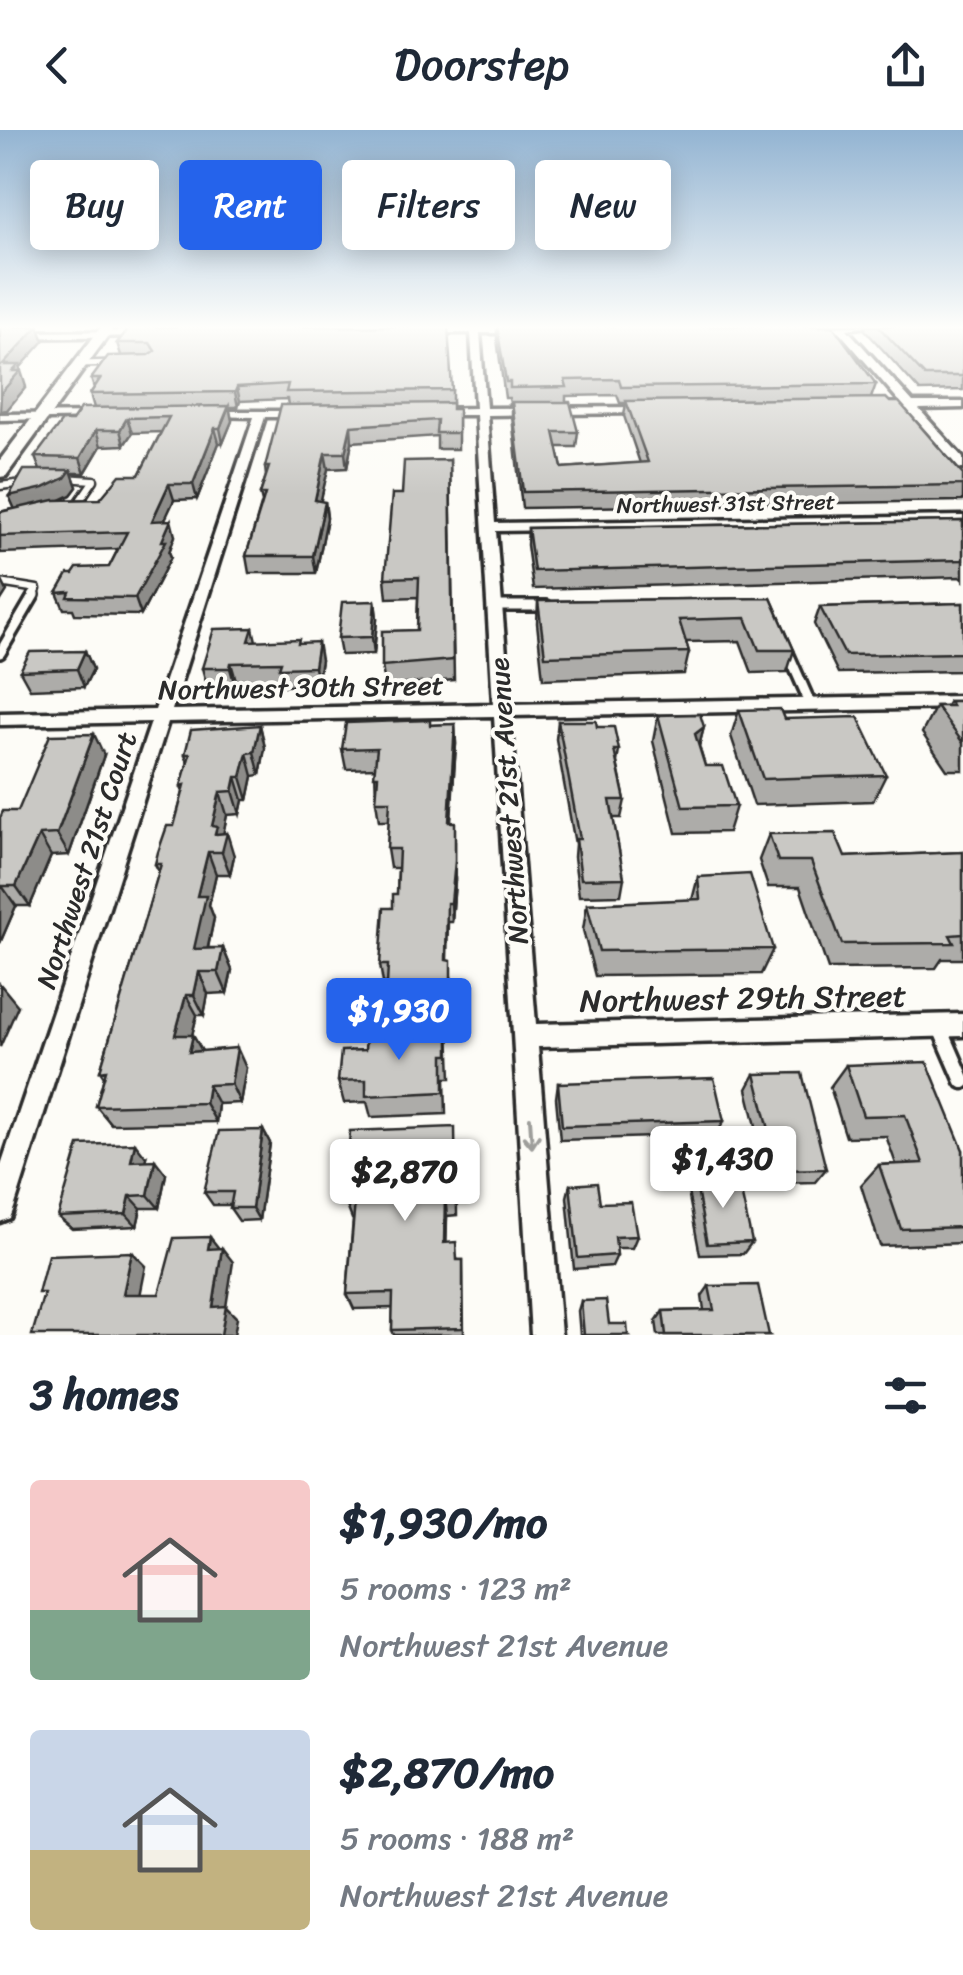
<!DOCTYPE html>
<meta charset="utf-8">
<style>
:root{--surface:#fff;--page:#f6f6f7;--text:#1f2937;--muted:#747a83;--accent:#2563eb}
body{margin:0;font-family:Sriracha,sans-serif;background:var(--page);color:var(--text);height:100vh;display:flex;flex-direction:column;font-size:38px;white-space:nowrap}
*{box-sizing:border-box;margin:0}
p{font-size:32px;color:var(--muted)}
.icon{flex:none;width:55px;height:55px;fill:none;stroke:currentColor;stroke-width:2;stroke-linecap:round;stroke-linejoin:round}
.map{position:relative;height:1205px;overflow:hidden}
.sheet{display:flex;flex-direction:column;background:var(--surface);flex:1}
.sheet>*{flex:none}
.hud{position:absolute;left:30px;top:30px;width:905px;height:90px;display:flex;gap:20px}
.price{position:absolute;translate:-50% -85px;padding:0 22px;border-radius:10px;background:#fff;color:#222;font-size:32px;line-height:65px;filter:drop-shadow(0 2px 5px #0008)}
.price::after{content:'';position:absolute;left:50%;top:60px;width:30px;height:22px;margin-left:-15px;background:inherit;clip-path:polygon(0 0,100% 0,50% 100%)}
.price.current{background:var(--accent);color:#fff}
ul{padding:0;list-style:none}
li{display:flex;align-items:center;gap:30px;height:250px;padding:0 30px}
li span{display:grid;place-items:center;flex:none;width:280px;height:200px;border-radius:10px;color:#555}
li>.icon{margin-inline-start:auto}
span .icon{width:120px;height:120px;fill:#fffc;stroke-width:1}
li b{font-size:42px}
h2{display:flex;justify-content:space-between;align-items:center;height:120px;padding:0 30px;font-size:42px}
.tag{padding:0 35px;border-radius:10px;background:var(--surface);box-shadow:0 5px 25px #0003;font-size:35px;line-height:90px}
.tag.current{background:var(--accent);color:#fff}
header{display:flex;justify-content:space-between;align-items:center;height:130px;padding:0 30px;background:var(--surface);font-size:45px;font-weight:600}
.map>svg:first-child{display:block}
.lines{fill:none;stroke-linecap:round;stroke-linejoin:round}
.service-far3-casing{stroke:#2b2b2b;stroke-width:10}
.service-far2-casing{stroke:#2b2b2b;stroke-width:11}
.service-far1-casing{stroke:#2b2b2b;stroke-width:16}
.service-casing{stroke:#2b2b2b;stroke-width:21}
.minor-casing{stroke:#2b2b2b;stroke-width:7}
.secondary-casing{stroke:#2b2b2b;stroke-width:7}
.service-far3{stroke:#fdfcf7;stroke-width:5}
.service-far2{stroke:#fdfcf7;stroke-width:6}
.service-far1{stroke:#fdfcf7;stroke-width:9}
.service{stroke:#fdfcf7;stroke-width:14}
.minor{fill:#fdfcf7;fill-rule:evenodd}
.secondary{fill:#fdfcf7;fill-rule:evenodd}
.wall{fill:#adaca9;stroke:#2b2b2b;stroke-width:2.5;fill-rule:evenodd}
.shaded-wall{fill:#8d8c89;stroke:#2b2b2b;stroke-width:2.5}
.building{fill:#c9c8c4;stroke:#2b2b2b;stroke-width:2.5}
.oneway{stroke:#9e9e9b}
.labels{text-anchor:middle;stroke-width:8;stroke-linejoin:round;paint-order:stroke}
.far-street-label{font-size:22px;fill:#2b2b2b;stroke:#fdfcf7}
.street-label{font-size:28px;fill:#2b2b2b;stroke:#fdfcf7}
.near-street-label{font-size:32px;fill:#2b2b2b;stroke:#fdfcf7}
</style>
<header><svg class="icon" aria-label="back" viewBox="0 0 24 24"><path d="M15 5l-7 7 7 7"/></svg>Doorstep<svg class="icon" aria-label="share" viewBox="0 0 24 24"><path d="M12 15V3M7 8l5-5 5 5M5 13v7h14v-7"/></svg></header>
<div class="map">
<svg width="963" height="1205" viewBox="0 0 963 1205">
<rect width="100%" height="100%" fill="#fdfcf7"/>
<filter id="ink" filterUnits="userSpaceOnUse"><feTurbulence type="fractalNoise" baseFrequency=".01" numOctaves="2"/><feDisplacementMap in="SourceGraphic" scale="20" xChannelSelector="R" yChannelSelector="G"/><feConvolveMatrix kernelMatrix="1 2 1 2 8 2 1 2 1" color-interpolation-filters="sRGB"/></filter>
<g filter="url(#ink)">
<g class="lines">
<defs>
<path id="service-far3" d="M81,234L114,233"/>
<path id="service-far2" d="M63,348L94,350L76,376
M0,356L23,353
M0,453L37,459L32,467"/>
<path id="service-far1" d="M495,476H547
M0,523L34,465
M788,523L811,575"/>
<path id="service" d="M940,898L963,951"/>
<path id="minor" d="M480,196L517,197L522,200L517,203H480L486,278L644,277L649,280L644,283L487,285L495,393L963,386V394L496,401L510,574L963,566V578L511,586L536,894L963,884V906L538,917L561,1205H531L494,586L168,592L14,1078L10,1088L0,1092V1038L151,592L0,595V583L155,580L254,287L206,286V282L210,281H299L304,284L299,287H265L172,580L493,574L476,285H435L430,282L435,279L475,278L471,203H428L423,200L428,197Z
M867,196L847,199L913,272H963V278L919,279L963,328V339L959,338L907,279L876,278V274L901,273L837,199L813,200L808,197Z
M150,201V205L147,206L0,208V202Z
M103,283L104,285L99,288L0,290V284Z"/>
<path id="secondary" d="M102,196H115L6,346L0,347V330Z"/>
</defs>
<use href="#service-far3" class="service-far3-casing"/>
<use href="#service-far2" class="service-far2-casing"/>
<use href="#service-far1" class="service-far1-casing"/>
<use href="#service" class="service-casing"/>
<use href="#minor" class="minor-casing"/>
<use href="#secondary" class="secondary-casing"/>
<use href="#service-far3" class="service-far3"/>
<use href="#service-far2" class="service-far2"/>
<use href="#service-far1" class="service-far1"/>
<use href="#service" class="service"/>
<use href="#minor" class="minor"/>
<use href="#secondary" class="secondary"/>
</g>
<path class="wall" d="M497,196L876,254L871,268L963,345V371L522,378L512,287V274H510L509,268H505L497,209ZM617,265L620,273H626L624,286L640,333L562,338L557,317H576L578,302L566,272V266Z
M866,196H963V260L920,261L865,200Z
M130,197L452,260V279H458V319H437V306L352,312L347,338L328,339L320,371L325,372L327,388L316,443H249L246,426L262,372L260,364L266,346L265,337L288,275L287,269L240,271L238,277H229L232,291L223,313H219L197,369L174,370L164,390L175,406L169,422L171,427L141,485L75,484L73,479H64L57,463L73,444L109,437L118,419L0,423V382L15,378L9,366L40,340L35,327L72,291L94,278L90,264L94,258L91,249L121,225L117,213ZM161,302L139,345L100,369L61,370L71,365L77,357L72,343H85L101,316L124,315L132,303Z
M450,330L454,550L385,556L382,536L417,500L418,467L387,468L385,448L402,364Z
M963,391V450L960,447L533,459L527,415L528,398Z
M771,468L794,520L787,542L752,543L740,511L686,512L689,522L684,544L543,549L537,493L538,471Z
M375,471L377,489L374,524L341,525L338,508Z
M963,473V541L838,543L814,494L820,477Z
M253,498L256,511L299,513L321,530L317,555L283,556L282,550H236L235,556H207L202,538Z
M85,521L93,539L84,557L30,559L20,541Z
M949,571H963V640H947L922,603L936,576H946Z
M739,580L784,589L886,645L873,671L754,675L731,606Z
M658,585L704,597L699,616L705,636L736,676L728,702L676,703L653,611Z
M558,591L597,597L619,620L617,632L625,670L621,688H613L624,748L621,765L579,766L574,727L575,714L556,609Z
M455,594L456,614L451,692L455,750L452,792H448L447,831L452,850V890L389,892L386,874L387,853H383L380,835L397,764L398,738H390L387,719L389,691H379L376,671L375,638L346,639L342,619L430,595Z
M260,595L265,618L260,645L253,646L248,670H243L240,684L227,685L223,703L234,726L230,744H216L209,775L214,788L208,818H223L232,840L227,863L208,864L204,885H197L192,905L202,921L246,938L240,973L218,974L216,992L111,994L96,976L104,947L100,941L159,742L155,734L174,696L183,662L181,656L188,633L185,624Z
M104,625L69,725L51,726L30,776H16L0,813V688L18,681Z
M769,704L845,727L963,722V829H942L936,838L828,839L800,757H768L759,730Z
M698,747L773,819L761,844L595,846L583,800L587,774L692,770Z
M449,899L451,948H445L446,984L371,987L367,972L344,973L338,951L365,920Z
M846,935L963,1020V1113L880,1116L861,1055L879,1035L896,1034L886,1006L846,1007L830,957Z
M755,944L826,1039L815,1052L774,1053L770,1037H766L747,959Z
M558,953L724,991L716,1005L560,1010L556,968Z
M263,1000L270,1013L259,1090L239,1091L230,1078L231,1075H213L204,1062Z
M456,1018L457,1085L447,1086L446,1112L458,1130H463L464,1205H394L392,1200L393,1178L354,1179L347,1164L353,1089H352L345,1071Z
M146,1027L145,1030L166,1044L159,1078H141L137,1096L72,1099L58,1087Z
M695,1049L752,1112L743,1124L700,1125L688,1062Z
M570,1055L600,1073L637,1106L632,1118H616L617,1125L612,1136L574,1139L567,1067Z
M709,1156L769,1205H658L656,1191L663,1181L704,1180L702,1166Z
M581,1171L609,1194L628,1205H580L578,1181Z"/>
<path class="shaded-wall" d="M38,196L44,211L20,238L26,257L7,280L0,281L3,235Z
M237,257L240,271L238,277L235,262Z
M229,276L232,291L223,313L220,298Z
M127,288L132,303L124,315L120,300Z
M351,296L352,312L347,338L345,323Z
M215,298L219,313L197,369L193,354Z
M96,300L101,316L85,343L80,328Z
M325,323L328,339L317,387L315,370Z
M71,340L77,357L71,365L50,375L16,382L9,366Z
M169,354L174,370L157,407L152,391Z
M325,372L327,388L316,443L313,426Z
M171,390L175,406L169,422L171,427L141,485L135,468Z
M0,447L7,461L0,472Z
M375,471L377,489L374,524L372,507Z
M318,512L321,530L317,555L314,537Z
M85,521L93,539L84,557L77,539Z
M231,533L236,550L235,556L230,538Z
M455,594L456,614L449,711V692Z
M260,595L265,618L260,645L254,622Z
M704,597L697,624L695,604Z
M94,604L104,625L69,725L57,704Z
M247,623L253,646L248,670L241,647Z
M236,647L243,670L240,684L233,661Z
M220,662L227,685L222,710L227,703L234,726L230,744L212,696Z
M39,705L51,726L30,776L16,756Z
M455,711V750L452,792L451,773Z
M208,722L216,744L209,775L214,788L203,840L194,819L197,766Z
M2,756L16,776L0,813V761Z
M223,818L232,840L227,863L218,842Z
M199,842L208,864L204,885L194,865Z
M0,854L18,876L0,917Z
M186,865L197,885L187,925L175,905Z
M193,905L204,925L189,922Z
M237,918L246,938L240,973L231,954Z
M208,955L218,974L216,992L205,973Z
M263,1000L270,1013L259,1090L252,1078Z
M135,1013L146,1027L142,1044L131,1031Z
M155,1030L166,1044L159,1078L148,1065Z
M130,1066L141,1078L137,1096L126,1084Z
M445,1067L447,1086L446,1129L444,1113Z
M210,1107L221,1121L208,1119Z
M222,1118L233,1132L226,1177L237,1188L234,1205H221L213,1177Z
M132,1122L146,1136L138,1176L123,1164Z"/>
<path class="building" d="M38,196L3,235H19L13,241H20L0,264V197Z
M448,196L452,260L286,262L288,254L237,257L235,262L90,264L100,249H91L108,226L149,225L155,221L150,213H117L130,197Z
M497,196H833L876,254L621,257L619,249L565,250L567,257L510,258V252H506Z
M878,196H963V246H925Z
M886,268L890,272H899L963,345V355L523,362L512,272H570L578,302H554L562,338L648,332L626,271Z
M452,273V279H458V303H436L437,290L351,296L345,323H325L315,370L325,372L313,426H246L265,364H260L269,337H265L281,275Z
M229,276L220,298H215L193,354H169L152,391L171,390L162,411H166L135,468L68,467L70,462L57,463L68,444H73L77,438L109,437L127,402L0,406V382L54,370L100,369L120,345H139L169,287L127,288L120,300H96L80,328L35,327L62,291H72L81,278Z
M450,330L453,530L382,536V501L417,500L419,447L385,448L392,364H402L404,331Z
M24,340H71L65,348L44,358L9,366Z
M963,391V430L534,441L528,398Z
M771,468L794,520H759L746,488L679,490L689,522L545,526L538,471Z
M375,471L372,507L338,508L342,472Z
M963,473V523L845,525L820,477Z
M253,498L249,511L299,509L298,513L318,512L314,537L279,538L281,532L231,533L230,538H202L214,499Z
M85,521L77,539L20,541L30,522Z
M949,571H963V613L936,576H952Z
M780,579L784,589L858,587L886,645L763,649L739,580Z
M700,584L704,597L695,604L705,636H723L736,676L683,677L658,585Z
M430,590V595L455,594L449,692H455V731L451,773H447L446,830L451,831V872L386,874L388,835H380L384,778H393V764H397L399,719H387L390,671H376L378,646H374L377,618L342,619L346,593Z
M558,591H596L597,597H614L619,620H614L625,670H610L624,748L581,749L576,709H580Z
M260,595L254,622L247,623L241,647H236L233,661L220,662L212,696L217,697L215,704L227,703L222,722H208L197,766H206L194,819L223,818L218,842H199L194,865H186L175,905H193L189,922L237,918L231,954L208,955L205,973L96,976L106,940L100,941L161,734H155L158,722L167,696H174L185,655L181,656L190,624H185L191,600Z
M94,604L57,704L39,705L16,756H2L0,761V688L3,681H18L50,605Z
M835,703L845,727L963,722V804L950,805L954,813L842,814L811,731H778L769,704Z
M750,744L773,819L599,821L587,774L700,769L698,747Z
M449,899V925H444V962L366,966V950L338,951L341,921L365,920L366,903Z
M927,932L963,1020V1097L901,1099L879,1035L923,1033L905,985L863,986L846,935Z
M802,943L826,1039L783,1040L779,1023H775L755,944Z
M714,948L724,991L562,996L558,953Z
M455,997L456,1067H445L444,1113L456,1112L457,1130H463V1198L392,1200L393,1163L347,1164L355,1071H345L350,1001Z
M263,1000L252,1078H230L233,1062H204L219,1001Z
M135,1013L131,1031L155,1030L148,1065L130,1066L126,1084L58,1087L79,1015Z
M738,1048L752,1112L707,1114L695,1049Z
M597,1053L600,1073L631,1072L637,1106L615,1107L617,1125L578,1128L570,1055Z
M210,1107L208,1119L222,1118L213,1177L226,1176L221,1205H32L44,1163H38L48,1125L132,1122L123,1164H159L174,1108Z
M758,1155L769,1205H666L663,1181L714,1180L709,1156Z
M606,1170L609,1194H627L628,1205H584L581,1171Z"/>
<defs><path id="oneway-shaft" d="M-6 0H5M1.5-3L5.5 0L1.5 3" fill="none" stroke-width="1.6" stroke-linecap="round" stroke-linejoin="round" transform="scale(2.5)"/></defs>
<use class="oneway" href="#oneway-shaft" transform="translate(531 1003) rotate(86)"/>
</g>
<linearGradient id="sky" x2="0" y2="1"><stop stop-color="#93b4d2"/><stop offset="0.54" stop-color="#fefefb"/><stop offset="1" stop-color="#fefefb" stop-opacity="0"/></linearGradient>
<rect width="963" height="365" fill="url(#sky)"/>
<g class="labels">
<g class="far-street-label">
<text transform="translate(726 373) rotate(-1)" y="8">Northwest 31st Street</text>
</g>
<g class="street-label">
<text transform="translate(301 557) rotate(-1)" y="10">Northwest 30th Street</text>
<text transform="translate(508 671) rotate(-94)" y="10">Northwest 21st Avenue</text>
<text transform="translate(86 730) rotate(-72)" y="10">Northwest 21st Court</text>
</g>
<g class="near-street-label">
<text transform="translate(743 868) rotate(-1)" y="11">Northwest 29th Street</text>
</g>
</g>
</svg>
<b class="price current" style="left:399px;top:933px">$1,930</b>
<b class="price" style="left:723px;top:1081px">$1,430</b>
<b class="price" style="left:405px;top:1094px">$2,870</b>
<div class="hud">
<a class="tag">Buy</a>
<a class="tag current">Rent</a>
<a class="tag">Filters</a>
<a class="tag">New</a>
</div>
</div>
<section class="sheet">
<h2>3 homes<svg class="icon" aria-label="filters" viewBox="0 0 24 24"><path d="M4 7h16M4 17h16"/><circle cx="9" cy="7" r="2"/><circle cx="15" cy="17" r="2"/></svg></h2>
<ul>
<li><span style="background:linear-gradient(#f6c9c9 65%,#7fa58c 0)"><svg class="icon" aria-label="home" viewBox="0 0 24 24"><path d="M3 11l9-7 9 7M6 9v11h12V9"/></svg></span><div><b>$1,930/mo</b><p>5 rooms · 123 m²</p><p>Northwest 21st Avenue</p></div></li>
<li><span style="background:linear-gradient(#c9d6e8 60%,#c2b280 0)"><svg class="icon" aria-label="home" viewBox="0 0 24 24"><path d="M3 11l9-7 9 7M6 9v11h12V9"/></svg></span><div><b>$2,870/mo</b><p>5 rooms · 188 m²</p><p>Northwest 21st Avenue</p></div></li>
</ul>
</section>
